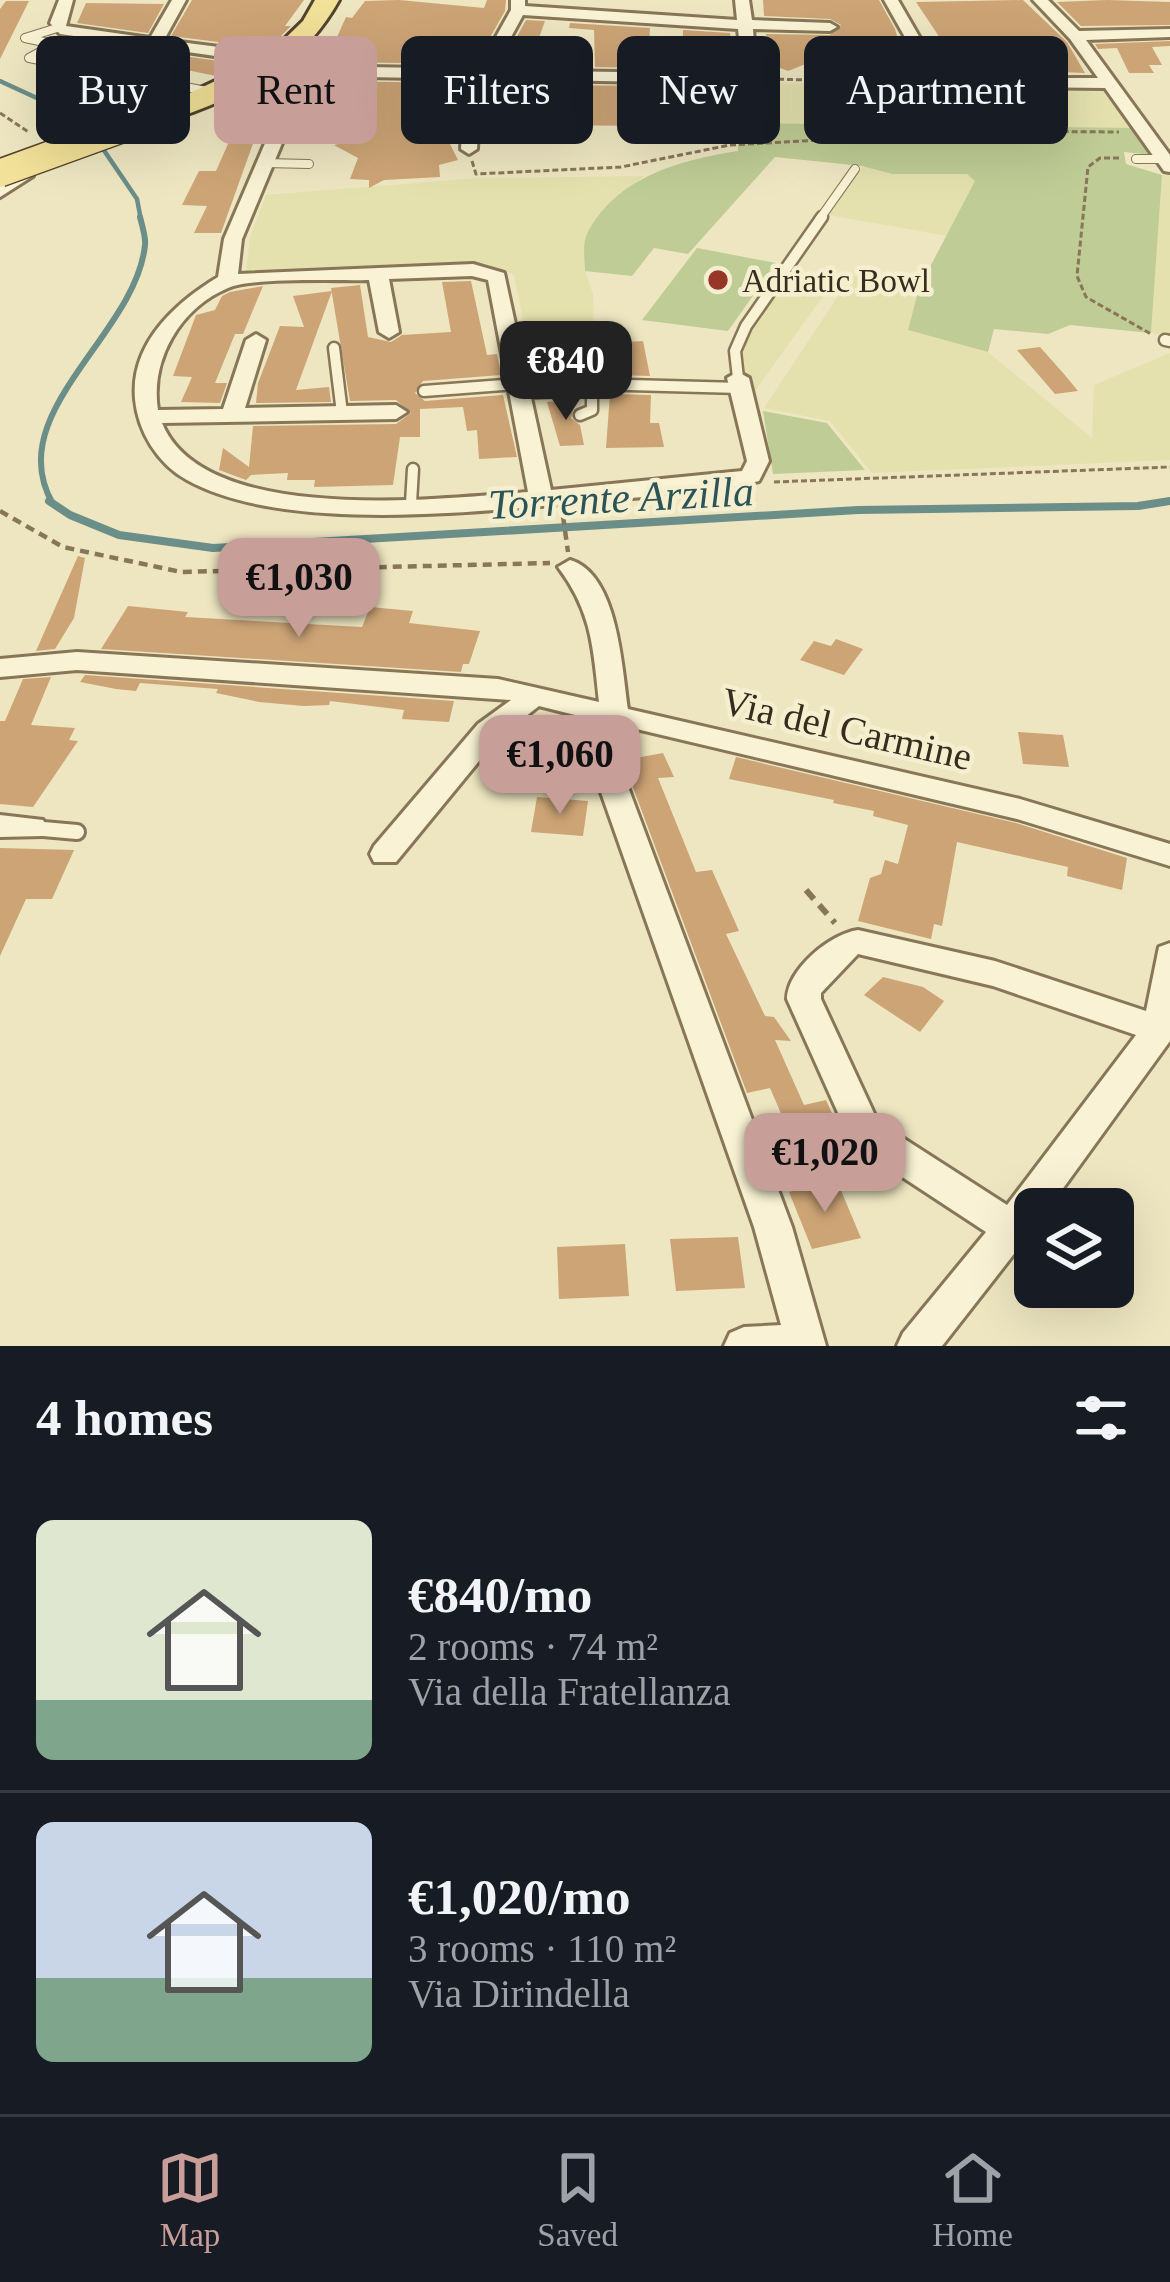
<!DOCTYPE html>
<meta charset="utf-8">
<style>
:root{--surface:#171b24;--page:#242831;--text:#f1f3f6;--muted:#9ea1a6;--line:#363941;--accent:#c89e99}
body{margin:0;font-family:"Times New Roman",serif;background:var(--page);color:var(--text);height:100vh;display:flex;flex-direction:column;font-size:45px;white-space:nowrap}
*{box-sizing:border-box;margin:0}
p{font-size:39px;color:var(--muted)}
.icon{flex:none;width:66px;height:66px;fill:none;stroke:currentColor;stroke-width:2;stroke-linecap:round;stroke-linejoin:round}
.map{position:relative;height:1346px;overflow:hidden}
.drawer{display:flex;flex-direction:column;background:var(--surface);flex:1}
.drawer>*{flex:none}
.guide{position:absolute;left:36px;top:36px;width:1098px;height:108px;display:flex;gap:24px}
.buttons{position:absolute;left:1014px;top:1188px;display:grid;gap:24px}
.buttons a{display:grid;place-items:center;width:120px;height:120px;border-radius:18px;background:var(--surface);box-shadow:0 12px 48px #0002;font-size:60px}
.price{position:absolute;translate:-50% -102px;padding:0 27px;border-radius:24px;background:var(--accent);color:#111;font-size:39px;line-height:78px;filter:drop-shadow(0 3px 6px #0008)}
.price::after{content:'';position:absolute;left:50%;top:72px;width:36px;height:27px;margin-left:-18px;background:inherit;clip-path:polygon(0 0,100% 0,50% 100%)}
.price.current{background:#222;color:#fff}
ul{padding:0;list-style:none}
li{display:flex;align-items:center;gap:36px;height:300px;padding:0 36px}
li+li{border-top:3px solid var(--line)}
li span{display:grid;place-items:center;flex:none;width:336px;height:240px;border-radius:18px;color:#555}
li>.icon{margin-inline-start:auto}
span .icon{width:144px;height:144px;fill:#fffc;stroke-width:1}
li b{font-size:51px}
h2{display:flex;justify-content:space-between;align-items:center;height:144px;padding:0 36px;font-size:51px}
.tag{padding:0 42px;border-radius:18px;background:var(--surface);box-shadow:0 12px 48px #0002;font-size:42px;line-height:108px}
.tag.current{background:var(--accent);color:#111}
.dock{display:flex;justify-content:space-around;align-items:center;height:168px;border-top:3px solid var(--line);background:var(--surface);font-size:33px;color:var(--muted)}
.dock a{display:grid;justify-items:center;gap:6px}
.dock .current{color:var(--accent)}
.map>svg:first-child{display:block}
.farmland{fill:#e4e1ae}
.green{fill:#bfcc95}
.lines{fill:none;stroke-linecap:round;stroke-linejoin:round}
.stream-far2{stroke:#6b8e89;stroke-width:4.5}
.stream-far1{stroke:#6b8e89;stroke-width:6}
.stream{stroke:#6b8e89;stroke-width:8}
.building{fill:#cca476}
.lane-far2-casing{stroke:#877758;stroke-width:10}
.lane-far1-casing{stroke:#877758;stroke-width:15}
.lane-casing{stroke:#877758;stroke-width:20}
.street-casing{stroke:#877758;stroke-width:6}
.primary-casing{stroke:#55442d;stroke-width:6}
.path-far2{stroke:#877758;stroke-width:3;stroke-dasharray:6 3;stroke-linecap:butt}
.path-far1{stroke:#877758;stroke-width:4.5;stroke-dasharray:9 6;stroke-linecap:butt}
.path{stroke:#877758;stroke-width:6;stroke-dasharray:12 8;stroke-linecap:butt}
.lane-far2{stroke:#f9f2d4;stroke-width:8}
.lane-far1{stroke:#f9f2d4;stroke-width:10}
.lane{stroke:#f9f2d4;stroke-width:14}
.street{fill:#f9f2d4;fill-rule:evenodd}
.primary{fill:#f2e198;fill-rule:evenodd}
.primary-bridge-casing{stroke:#55442d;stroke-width:30;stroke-linecap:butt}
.primary-bridge{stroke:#f2e198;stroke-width:27}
.poi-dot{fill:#963528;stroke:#f5efd0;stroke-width:4.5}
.labels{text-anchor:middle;stroke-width:9;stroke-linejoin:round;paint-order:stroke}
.far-poi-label{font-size:33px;fill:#372c1d;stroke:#f5efd0;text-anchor:start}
.street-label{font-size:39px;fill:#372c1d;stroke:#f5efd0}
.water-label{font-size:42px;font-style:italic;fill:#2c5457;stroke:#f5efd0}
</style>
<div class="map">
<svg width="1170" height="1346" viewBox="0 0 1170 1346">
<rect width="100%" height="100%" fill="#eee6c1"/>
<path class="farmland" d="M739,83L1106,86L1139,128L738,123Z
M863,166L892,174H967L976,181L948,236L828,215Z
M1170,173V337L1151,333L1162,175Z
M644,176L612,203L585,271L593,294L594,326L580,338L561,343L528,345L514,275L485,263L246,273L250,236L266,195L479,178Z
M852,275L919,288L908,330L988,352L1092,438L1094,385L1170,353V460L872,473L830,421L764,408Z
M787,276L832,284L750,398L740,353L751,327Z"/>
<path class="green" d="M738,123L1139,128L1154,155L1124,152L1126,164L1162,175L1151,333L1070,325L1048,334L994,329L988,352L908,330L919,288L975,181L967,174H892L862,166L775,157L688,254L654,248L632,276L585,271C585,260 582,244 587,234C616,177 680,160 738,151Z
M697,248L776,263L728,331L642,320Z
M763,411L827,423L865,470L773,474Z"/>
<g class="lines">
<path class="stream-far2" d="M0,81L52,105L91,135
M101,146L137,199L141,220"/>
<path class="stream-far1" d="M53,504C0,414 136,335 145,245C146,237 142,225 140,217
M1153,504L1170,501"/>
<path class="stream" d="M49,501L70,515L119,535L213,548L858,510L1138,506L1170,501"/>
</g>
<path class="building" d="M192,0H304L285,26H291L270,47H257L171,36Z
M399,0L484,8L487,0H506L505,11L475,64L326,62L346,17L352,18L365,1Z
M763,0H879L895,29L908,72L836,70L831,54L788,71L769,64L766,34L830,35L841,25L830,19L764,16Z
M1023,0L1067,42L1085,73L960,68L916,2Z
M1107,0L1170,2V25L1081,26L1057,2Z
M6,1H29L0,59V9Z
M86,3L164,4L148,33L77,23Z
M526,20L545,21L529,66H501Z
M570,23L650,28L648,68L595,67L594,30L569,28Z
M683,30L730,33L734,67L682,68Z
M1170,41V46L1152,47L1162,65H1149L1154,73H1129L1117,48L1098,49L1095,44Z
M83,42L240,64L216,76L167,66L174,60Z
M292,63L288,78L265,110L221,233H194L207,206L182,205L199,171H216L252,90Z
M318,81L468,83L450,144L458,160L439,165L440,177L384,180L369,188V180L350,179L358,158L334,145L346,142L345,131L299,124Z
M492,84H522L509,122L483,121Z
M559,85L647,86L641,126L555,125Z
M692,86H722L721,114L712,113V130H692Z
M471,281L487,355L497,354L501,375L423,381L415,393L425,401L503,395L517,457L479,459L477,430L467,431L463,407L420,409V437H400L393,485L314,487L315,480H287L288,473L251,475L246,480L219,470L223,448L249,467L253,426L396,424L411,413L396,400L350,401L331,288L360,285L368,337L391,342L402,335L451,332L442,282Z
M263,286L243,334H235L215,383H227L220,403L181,402L192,377L173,376L196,315L215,310L222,296L230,292Z
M332,291L296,390L329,387L331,402L256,403L258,383L280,326L304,327L293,296Z
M554,341L562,381L532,383L526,353H540L539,344Z
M643,341L650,376L614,375L609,343Z
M1040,347L1064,374L1078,391L1055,394L1017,350Z
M610,394L651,395L650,423H659L664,447L606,448Z
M576,400L571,418L580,425L584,445L560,446L547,402Z
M78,556L85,558L74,618L55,649L36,651Z
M128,606L188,612L185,617L362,627L370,607L413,611L409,623L480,631L469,664H463L461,672L101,649Z
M836,639L863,649L844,675L800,660L814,641L831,646Z
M85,675L454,701L449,722L402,719L404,710L330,701L329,705L304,706L259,702L216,693L218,689L140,683L136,691L116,689L80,682Z
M51,677L31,725L75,728L69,740L78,741L33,807L0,804V721H5L23,679Z
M1018,732L1063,735L1069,767L1023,764Z
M514,740L562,743L558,775L508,772Z
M663,753L674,777L658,778L696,872L712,870L739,931L726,934L765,1016L774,1017L791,1041L775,1040L804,1105L826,1100L843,1137L796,1148L770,1088L747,1093L628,774L625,760Z
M736,757L1016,823L1127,858L1122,890L1067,876L1068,867L957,842L942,926L934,924L931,939L858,921L870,878L881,874L885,860L898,864L908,825L873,816L874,811L833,803L834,800L729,779Z
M537,797L588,801L583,836L531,832Z
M0,848L74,850L52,899H26L0,956Z
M883,977L923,987L944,1001L920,1032L864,995Z
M837,1181L861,1238L812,1249L789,1192Z
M738,1237L745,1288L676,1291L670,1239Z
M625,1244L629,1296L559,1299L557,1247Z"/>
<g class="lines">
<defs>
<path id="lane-far2" d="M57,28L25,38L153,65L132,77
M51,46L29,58L212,92
M277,134L340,137
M1136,159H1163
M265,163L309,164
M819,220L855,169"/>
<path id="lane-far1" d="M1165,340L1170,341
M334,348L342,413
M738,378L735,351L746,326L822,217
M592,384L740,388
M424,391L517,384
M518,393L592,390
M580,415L592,410V342
M411,503L413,469"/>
<path id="lane" d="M32,828L77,832"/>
<path id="street" d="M59,0H73L66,26L150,38L172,0H186L164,40L257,52L287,50L295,55L257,62L60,34L50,23Z
M511,0H525V6L737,20L735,0H749L752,20L830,23L837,27L830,31L753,29L757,82H668L666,136L658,141L650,136L652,82L489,79L479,112L477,149L469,154L461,149L463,112L474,79L310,76L242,239L238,274L473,264L504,273L551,490L742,471L747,461L727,378L738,372L749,378L769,461L759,481C706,494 650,496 596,501C485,511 286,535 187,480C158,464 138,432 135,399C130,344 175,303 218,277L224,239L296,71L300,36L312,39V66L478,69L511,10ZM523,15L738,29L743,74L493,70ZM472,276L488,280L528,492C438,499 204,526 162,423L396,419L407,412L396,405L245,408L266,340L256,334L246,340L223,409L158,410C150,360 180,308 228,288C253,277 338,281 369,280L379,332L389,338L399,332L389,279Z
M884,0H898L943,78H1098L1070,39L1033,0H1048L1079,31L1170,29V37L1086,40L1170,155V172L1164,171L1105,88L824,85L822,82L830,77L928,78Z
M18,172L33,176L0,197V184Z
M570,560C618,574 622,668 628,709L1020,799L1170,844V866L1017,819L611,723L612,744L792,1227L826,1346H724L730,1333L744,1327L781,1325L754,1227L584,744L583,717L539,706L498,738L396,862H374L370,854L374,846L478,724L511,700L77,670L0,677V659L77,652L498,679L599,702C593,647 592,612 558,567Z
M0,815L43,820L47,828L43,836L0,837Z
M858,930L995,961L1146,1011L1159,947L1170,943V1041L1048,1209H1035V1227L942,1346H897L903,1333L986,1232L852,1144L787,999C788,969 830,934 858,930ZM858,954L993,986L1136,1035L1007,1205L878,1122L821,999V993Z"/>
<path id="primary" d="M315,0H339C305,61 256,88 193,112C176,118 158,129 139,125L135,119L266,57L303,21Z"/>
</defs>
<use href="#lane-far2" class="lane-far2-casing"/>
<use href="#lane-far1" class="lane-far1-casing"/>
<use href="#lane" class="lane-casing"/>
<use href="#street" class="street-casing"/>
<use href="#primary" class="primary-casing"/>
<path class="path-far2" d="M769,79L811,80
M0,113L30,133
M1119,158H1100L1088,167L1077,276L1086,297L1151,334
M472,161L476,174L621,167L730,145L986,131L1119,132
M774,482L1170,467"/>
<path class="path-far1" d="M0,511L63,547L181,572L550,563
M563,516L568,552"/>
<path class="path" d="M806,890L835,923"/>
<use href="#lane-far2" class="lane-far2"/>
<use href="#lane-far1" class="lane-far1"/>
<use href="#lane" class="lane"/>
<use href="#street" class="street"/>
<use href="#primary" class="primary"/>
<defs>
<path id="primary-bridge" d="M0,173L149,119"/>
</defs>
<use href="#primary-bridge" class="primary-bridge-casing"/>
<use href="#primary-bridge" class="primary-bridge"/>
</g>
<circle class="poi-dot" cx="718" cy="280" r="12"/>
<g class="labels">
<g class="far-poi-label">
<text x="742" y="292">Adriatic Bowl</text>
</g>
<g class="street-label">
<text transform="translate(847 728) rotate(13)" y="14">Via del Carmine</text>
</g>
<g class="water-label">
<text transform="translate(621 497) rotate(-3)" y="15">Torrente Arzilla</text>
</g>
</g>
</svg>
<div class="buttons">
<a><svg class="icon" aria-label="layers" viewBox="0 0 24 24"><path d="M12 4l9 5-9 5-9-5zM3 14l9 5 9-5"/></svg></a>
</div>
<b class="price current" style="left:566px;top:423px">€840</b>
<b class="price" style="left:299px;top:640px">€1,030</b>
<b class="price" style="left:560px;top:817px">€1,060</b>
<b class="price" style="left:825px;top:1215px">€1,020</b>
<div class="guide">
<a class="tag">Buy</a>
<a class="tag current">Rent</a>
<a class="tag">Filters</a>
<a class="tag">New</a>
<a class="tag">Apartment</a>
</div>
</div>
<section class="drawer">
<h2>4 homes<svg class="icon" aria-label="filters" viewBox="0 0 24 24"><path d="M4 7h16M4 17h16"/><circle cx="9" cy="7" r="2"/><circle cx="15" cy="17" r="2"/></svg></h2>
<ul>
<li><span style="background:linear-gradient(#dfe7d0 75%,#7fa58c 0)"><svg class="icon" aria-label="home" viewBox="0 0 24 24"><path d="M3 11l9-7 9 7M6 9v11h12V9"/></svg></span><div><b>€840/mo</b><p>2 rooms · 74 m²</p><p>Via della Fratellanza</p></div></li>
<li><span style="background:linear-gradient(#c9d6e8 65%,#7fa58c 0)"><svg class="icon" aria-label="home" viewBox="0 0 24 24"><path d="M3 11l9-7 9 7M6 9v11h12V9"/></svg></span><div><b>€1,020/mo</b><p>3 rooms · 110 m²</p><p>Via Dirindella</p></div></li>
</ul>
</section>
<nav class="dock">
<a class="current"><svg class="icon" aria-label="map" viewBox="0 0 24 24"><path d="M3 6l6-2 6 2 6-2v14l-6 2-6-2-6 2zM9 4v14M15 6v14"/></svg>Map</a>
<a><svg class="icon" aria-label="saved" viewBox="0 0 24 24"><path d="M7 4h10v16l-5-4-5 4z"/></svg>Saved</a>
<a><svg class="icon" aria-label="home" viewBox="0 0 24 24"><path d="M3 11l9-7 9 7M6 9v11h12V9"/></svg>Home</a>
</nav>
